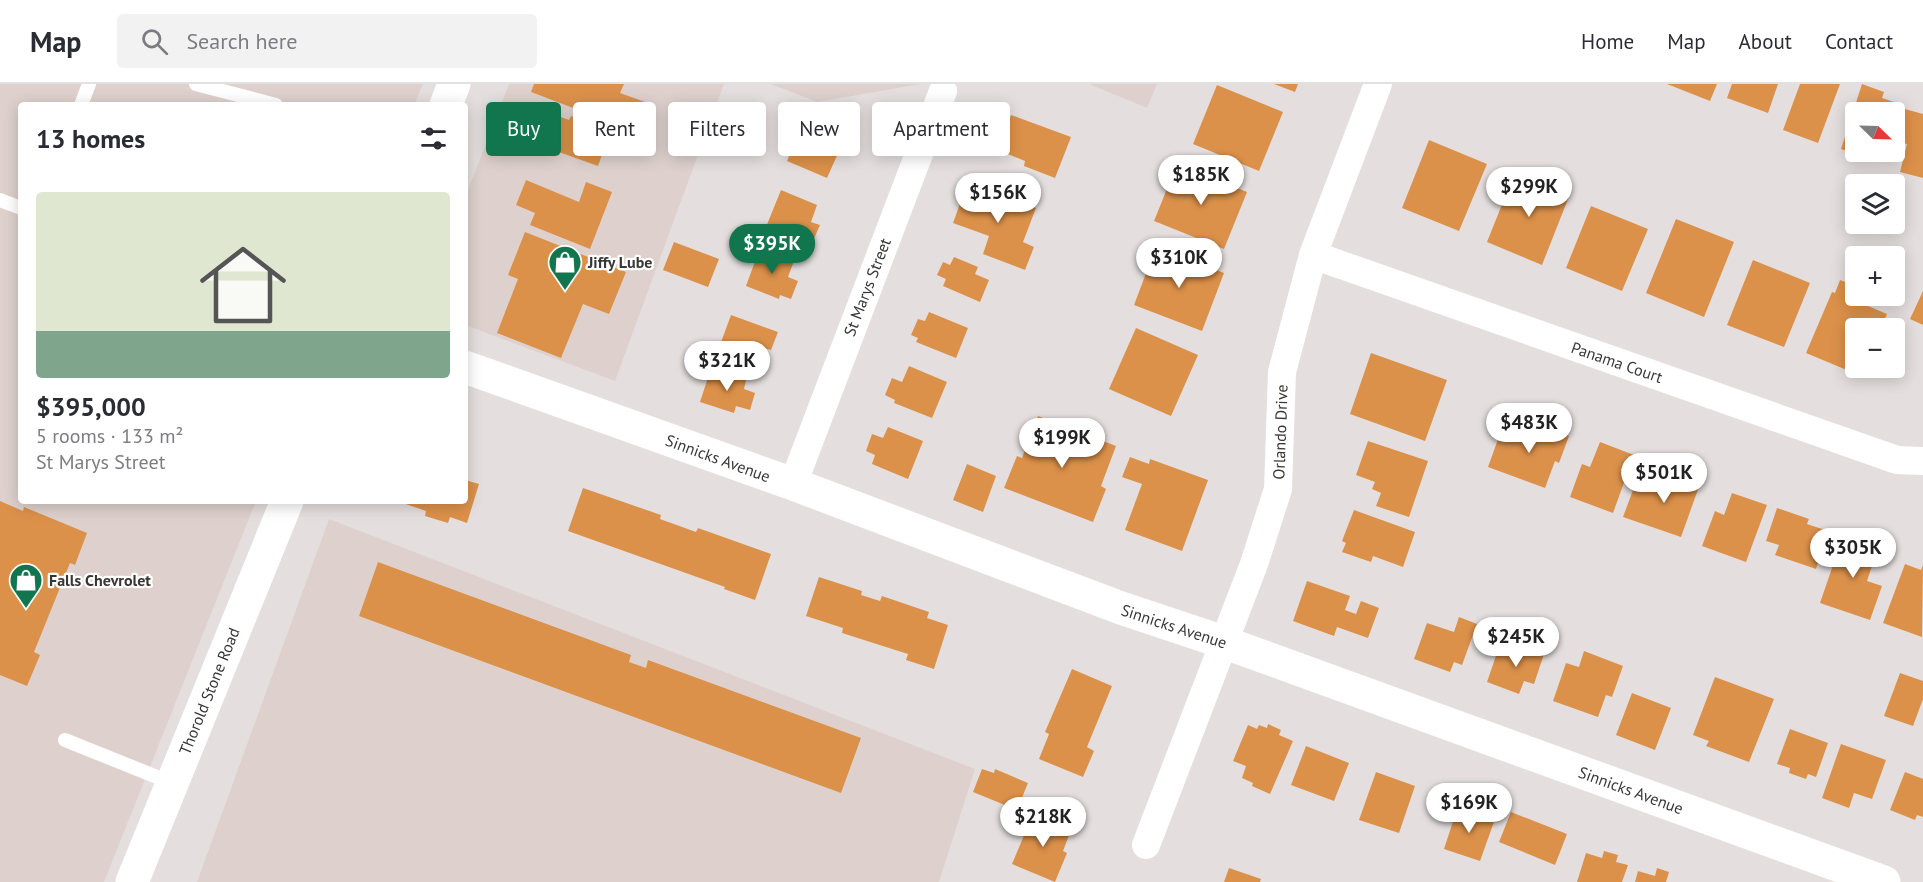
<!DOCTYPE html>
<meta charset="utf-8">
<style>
:root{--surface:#fff;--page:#f2f2f3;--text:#2b2b33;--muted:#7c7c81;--line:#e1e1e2;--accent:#11764e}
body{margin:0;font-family:"PT Sans",sans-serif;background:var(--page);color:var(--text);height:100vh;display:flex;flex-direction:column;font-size:22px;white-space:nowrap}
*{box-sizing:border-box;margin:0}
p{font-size:20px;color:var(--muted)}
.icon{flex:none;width:33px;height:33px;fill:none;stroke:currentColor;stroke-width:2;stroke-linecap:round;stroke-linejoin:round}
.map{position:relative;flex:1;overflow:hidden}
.drawer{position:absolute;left:18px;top:18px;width:450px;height:402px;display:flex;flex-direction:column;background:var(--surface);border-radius:6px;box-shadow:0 3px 15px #0003}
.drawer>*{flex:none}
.top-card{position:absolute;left:486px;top:18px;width:570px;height:54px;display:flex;gap:12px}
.needle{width:39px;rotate:113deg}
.fabs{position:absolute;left:1845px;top:18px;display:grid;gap:12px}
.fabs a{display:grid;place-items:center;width:60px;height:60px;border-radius:6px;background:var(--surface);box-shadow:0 3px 15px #0003;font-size:30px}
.price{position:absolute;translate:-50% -51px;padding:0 14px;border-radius:21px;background:#fff;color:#222;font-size:20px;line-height:39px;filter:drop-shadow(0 2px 3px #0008)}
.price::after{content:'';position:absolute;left:50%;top:36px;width:18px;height:14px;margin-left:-9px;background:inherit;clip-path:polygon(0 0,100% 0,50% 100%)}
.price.on{background:var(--accent);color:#fff}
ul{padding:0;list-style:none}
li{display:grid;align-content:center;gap:12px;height:318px;padding:0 18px}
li+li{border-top:2px solid var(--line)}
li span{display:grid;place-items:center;height:186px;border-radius:6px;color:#555}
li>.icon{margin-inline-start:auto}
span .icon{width:108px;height:108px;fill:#fffc;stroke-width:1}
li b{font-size:26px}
h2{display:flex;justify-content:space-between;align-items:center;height:72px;padding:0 18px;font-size:26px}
.tag{padding:0 21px;border-radius:6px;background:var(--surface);box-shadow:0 3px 15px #0003;font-size:21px;line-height:54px}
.tag.on{background:var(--accent);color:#fff}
header{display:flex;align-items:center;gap:36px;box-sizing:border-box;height:84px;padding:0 30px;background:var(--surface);border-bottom:2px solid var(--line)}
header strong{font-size:28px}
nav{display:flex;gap:33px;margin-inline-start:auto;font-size:21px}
.search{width:420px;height:54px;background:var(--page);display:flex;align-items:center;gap:15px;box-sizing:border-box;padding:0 21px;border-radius:6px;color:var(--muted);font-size:22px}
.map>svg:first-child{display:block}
.built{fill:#ded1cd}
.building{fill:#dc914a}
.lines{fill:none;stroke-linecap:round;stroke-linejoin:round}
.service{stroke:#fff;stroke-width:14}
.minor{stroke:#fff;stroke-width:28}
.tertiary{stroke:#fff;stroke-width:33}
.secondary{stroke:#fff;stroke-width:33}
.labels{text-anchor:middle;stroke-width:4.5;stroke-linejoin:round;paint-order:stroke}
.poi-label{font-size:16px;font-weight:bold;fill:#383736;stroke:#fff;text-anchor:start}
.street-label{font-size:16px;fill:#383736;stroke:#fff}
</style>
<header>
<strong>Map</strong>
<div class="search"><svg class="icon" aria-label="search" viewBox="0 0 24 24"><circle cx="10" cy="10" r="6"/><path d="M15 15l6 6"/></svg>Search here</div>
<nav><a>Home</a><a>Map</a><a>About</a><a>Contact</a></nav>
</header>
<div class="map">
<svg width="1923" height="798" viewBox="0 0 1923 798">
<rect width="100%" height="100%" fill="#e4dfde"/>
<path class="built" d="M0,0H423L414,21H21V417H256L104,798H0Z
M509,0H724L615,297L465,241V114Z
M771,0H921L817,18Z
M1089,0H1157L1147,24Z
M329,435L975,685L939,798H197Z"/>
<path class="building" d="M534,0H624L620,9L648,19L637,48L531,8Z
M1274,0H1298L1295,8Z
M1667,0H1717L1710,17Z
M1732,0H1778L1768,29L1727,14Z
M1800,0H1840L1818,59L1783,46Z
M1862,0L1884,8L1882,14L1897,19L1894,28H1856V68H1881L1878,77L1841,65Z
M1217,1L1283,28L1259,87L1193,60Z
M1905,25L1923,30V94L1900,88L1907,60L1897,57Z
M1011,31L1071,53L1055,94L1024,82L1025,77L998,66Z
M558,32L569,36L571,32L611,46L598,82L556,67L559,59L549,55Z
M802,41L843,58L827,94L787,77Z
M1429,56L1487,80L1459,147L1402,124Z
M1177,80L1247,108L1224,165L1154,137Z
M1515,88L1570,110L1542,181L1487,158Z
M526,96L579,118L586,98L612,108L590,165L530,141L535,129L516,121Z
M968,98L1036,124L1023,158L1034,163L1025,186L983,170L989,152L953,139Z
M781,106L817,121L811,138L820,141L813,157L803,153L802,156L766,143Z
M1591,122L1648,145L1622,207L1566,184Z
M1676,135L1734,158L1704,233L1646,209Z
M525,148L626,188L609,230L583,220L561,274L497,249L518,195L508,191Z
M674,158L719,175L708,203L663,186Z
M1156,163L1224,189L1202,247L1134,221Z
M760,164L794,177L788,193L798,197L791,215L780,211L779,215L746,202Z
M954,173L978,183L975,190L989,196L980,218L943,202L946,195L937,191L943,178L950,181Z
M1753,176L1810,199L1784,263L1727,241Z
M1840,196L1856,202V212H1858L1856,217L1887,230L1881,244H1856V284H1865L1861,292L1806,269L1832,208L1835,209Z
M1923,207V241L1910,235Z
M929,228L968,244L956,274L916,258L918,254L911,251L918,235L925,237Z
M731,231L778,248L771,266L761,263L754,282L717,269Z
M1136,244L1198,271L1171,332L1109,305Z
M1371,269L1447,296L1425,357L1350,330Z
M909,282L947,298L932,334L894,319L895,316L885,311L892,294L902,298Z
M711,284L746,296L744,305L755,309L750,326L736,322L734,329L700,318Z
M1038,332L1116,362L1101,402L1106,405L1093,438L1004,404L1017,372L1022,374Z
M1533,338L1569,352L1559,379L1555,377L1545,404L1488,383L1501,347L1526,356Z
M888,343L923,357L908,395L872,380L875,371L866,367L872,350L883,354Z
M1368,357L1428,377L1409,433L1376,422L1381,409L1372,405L1375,398L1356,391Z
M1600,358L1634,371L1613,429L1570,413L1582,380L1590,383Z
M1130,373L1149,380L1150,375L1208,396L1182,467L1125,446L1142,400L1122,393Z
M967,380L996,392L983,428L953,416Z
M1668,386L1701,397L1681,453L1623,433L1636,398L1661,407Z
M465,396L479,400L467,439L450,433L448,439L425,432L426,427L397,417H465Z
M583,404L661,431L660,435L696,448L698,444L771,470L755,516L724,505L725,503L568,447Z
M1732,409L1767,421L1746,478L1702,462L1715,427L1724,431Z
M0,417L23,427L24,423L87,449L75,481L70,479L34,568L40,571L27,602L0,591Z
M1777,424L1809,435L1807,440L1828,447L1816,485L1775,471L1779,461L1766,457Z
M1354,426L1415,448L1403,483L1373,472L1371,478L1342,468L1346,459L1342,457Z
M1844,449L1879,461L1867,497L1882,502L1870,536L1820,519Z
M378,478L631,571L629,578L646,584L648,576L861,654L841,709L359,532Z
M1905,480L1921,486L1923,481L1922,553L1883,539Z
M819,493L862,507L861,511L880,517L882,512L929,528L927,534L948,541L934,585L906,576L908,570L842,549L843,544L806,532Z
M1307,497L1350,512L1345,526L1356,530L1361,517L1379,524L1368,554L1337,543L1334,552L1293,537Z
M1459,533L1477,540L1462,581L1454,578L1450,588L1414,575L1427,539L1454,548Z
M1524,559L1545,567L1534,600L1524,597L1519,610L1487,598L1499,563L1521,570Z
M1584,567L1623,582L1612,613L1606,611L1598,633L1553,617L1566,579L1579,583Z
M1072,585L1112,602L1087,663L1094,667L1083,693L1039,675L1049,650L1045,648Z
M1900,589L1923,597V615L1913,642L1884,632Z
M1715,593L1774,615L1749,678L1706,662L1709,657L1693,651Z
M1632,609L1671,624L1655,666L1616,651Z
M1268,640L1281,646L1279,651L1293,657L1270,710L1252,702L1253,699L1242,694L1246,682L1233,677L1248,641L1257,645L1259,641L1267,644Z
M1790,645L1828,659L1816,693L1808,690L1806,695L1789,689L1790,684L1777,680Z
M1841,660L1886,676L1872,715L1854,709L1849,724L1822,714Z
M1306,662L1349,679L1334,717L1291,701Z
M982,685L994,689L995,685L1028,699L1017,726L973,708Z
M1376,688L1415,702L1399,749L1359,736Z
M1905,688L1923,695V733L1917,731L1915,736L1890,726Z
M1458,722L1495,735L1480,777L1444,765Z
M1511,728L1567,750L1555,781L1499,758Z
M1033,730L1071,746L1063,767L1067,769L1055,798L1012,780Z
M1604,767L1618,771L1616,778L1628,781L1622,798H1577L1586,769L1602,774Z
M1229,784L1261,795L1260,798H1224Z
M1657,784L1669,788L1666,798H1635L1638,787L1655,792Z"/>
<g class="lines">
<path class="service" d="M196,0L276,21
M81,21L89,0
M0,116L21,124
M65,656L172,699"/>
<path class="minor" d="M1313,171L1897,376L1923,377
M793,400L943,7
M1146,761L1254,480L1278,405L1282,288L1313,171L1378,0"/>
<path class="tertiary" d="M465,283L793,400L1121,524L1223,558L1884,798"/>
<path class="secondary" d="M446,21L454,0
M132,798L287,417"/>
</g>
<defs>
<symbol id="shop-pin" viewBox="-11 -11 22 30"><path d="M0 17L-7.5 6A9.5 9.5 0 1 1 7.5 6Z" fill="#11764e" stroke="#fff"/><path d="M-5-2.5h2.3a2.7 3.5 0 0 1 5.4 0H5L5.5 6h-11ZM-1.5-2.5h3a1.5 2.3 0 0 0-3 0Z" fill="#fff"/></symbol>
</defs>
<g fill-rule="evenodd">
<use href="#shop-pin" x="546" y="159" width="38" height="52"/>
<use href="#shop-pin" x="7" y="477" width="38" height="52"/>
</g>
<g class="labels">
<g class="poi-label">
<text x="588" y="184">Jiffy Lube</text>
<text x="49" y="502">Falls Chevrolet</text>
</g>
<g class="street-label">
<text transform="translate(867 203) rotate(-69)" y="6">St Marys Street</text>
<text transform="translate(1617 278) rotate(19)" y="6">Panama Court</text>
<text transform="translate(1280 348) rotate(-88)" y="6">Orlando Drive</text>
<text transform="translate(718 374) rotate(20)" y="6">Sinnicks Avenue</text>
<text transform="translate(1174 542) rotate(18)" y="6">Sinnicks Avenue</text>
<text transform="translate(209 607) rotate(-68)" y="6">Thorold Stone Road</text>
<text transform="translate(1631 706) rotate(20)" y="6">Sinnicks Avenue</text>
</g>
</g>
</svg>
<div class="fabs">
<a><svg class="needle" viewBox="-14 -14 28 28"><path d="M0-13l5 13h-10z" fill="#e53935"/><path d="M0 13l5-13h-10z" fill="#7c7c81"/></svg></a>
<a><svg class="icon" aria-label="layers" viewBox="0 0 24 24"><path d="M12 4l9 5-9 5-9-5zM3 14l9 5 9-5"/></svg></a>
<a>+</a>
<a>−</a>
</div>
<b class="price" style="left:1201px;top:122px">$185K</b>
<b class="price" style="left:1529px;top:134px">$299K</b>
<b class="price" style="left:998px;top:140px">$156K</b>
<b class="price on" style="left:772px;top:191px">$395K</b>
<b class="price" style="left:1179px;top:205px">$310K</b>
<b class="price" style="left:727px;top:308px">$321K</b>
<b class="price" style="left:1529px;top:370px">$483K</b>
<b class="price" style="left:1062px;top:385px">$199K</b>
<b class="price" style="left:1664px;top:420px">$501K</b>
<b class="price" style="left:1853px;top:495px">$305K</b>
<b class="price" style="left:1516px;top:584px">$245K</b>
<b class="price" style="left:1469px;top:750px">$169K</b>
<b class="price" style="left:1043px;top:764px">$218K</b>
<div class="top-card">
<a class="tag on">Buy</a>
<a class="tag">Rent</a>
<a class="tag">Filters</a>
<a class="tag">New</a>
<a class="tag">Apartment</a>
</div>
<section class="drawer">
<h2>13 homes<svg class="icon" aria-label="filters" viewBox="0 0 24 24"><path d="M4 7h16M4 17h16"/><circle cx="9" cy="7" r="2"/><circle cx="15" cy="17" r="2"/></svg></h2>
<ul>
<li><span style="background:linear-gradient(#dfe7d0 75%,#7fa58c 0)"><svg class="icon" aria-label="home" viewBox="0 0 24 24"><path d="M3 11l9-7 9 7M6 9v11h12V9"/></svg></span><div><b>$395,000</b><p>5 rooms · 133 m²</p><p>St Marys Street</p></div></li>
</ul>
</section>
</div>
